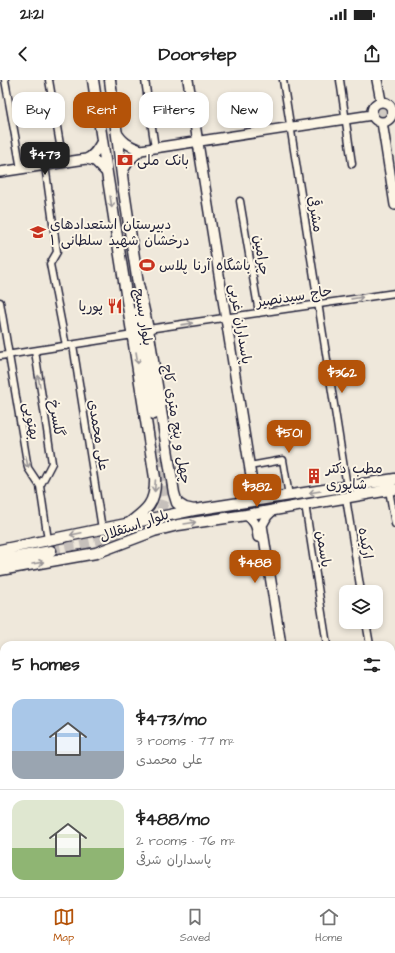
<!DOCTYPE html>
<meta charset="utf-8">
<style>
:root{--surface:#fff;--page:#f2f2f2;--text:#222;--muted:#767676;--line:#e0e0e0;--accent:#b45309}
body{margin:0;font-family:"Architects Daughter","Playpen Sans Arabic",sans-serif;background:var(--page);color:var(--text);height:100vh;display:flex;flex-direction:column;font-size:15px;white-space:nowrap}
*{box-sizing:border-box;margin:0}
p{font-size:13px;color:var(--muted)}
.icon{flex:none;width:22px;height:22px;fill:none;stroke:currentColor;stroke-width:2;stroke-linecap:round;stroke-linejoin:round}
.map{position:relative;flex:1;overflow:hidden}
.panel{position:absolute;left:0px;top:561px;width:395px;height:256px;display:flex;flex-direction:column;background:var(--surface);border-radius:12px 12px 0 0;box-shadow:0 2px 6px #0003}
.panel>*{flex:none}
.top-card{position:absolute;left:12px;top:12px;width:371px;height:36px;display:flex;gap:8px}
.controls{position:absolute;left:339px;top:505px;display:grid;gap:8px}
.controls a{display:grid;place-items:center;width:44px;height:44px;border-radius:8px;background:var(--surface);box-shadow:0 2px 6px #0003;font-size:20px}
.price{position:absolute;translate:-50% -34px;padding:0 9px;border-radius:8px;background:var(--accent);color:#fff;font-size:13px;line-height:26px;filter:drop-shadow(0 1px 2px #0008)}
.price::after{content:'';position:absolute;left:50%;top:24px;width:12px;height:9px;margin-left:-6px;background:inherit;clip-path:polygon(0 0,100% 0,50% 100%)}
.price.selected{background:#222;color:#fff}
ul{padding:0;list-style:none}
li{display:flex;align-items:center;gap:12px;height:100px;padding:0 12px}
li+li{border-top:1px solid var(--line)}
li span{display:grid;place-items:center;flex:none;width:112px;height:80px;border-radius:12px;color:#555}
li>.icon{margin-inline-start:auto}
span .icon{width:48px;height:48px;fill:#fffc;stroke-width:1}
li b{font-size:17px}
h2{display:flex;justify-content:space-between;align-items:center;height:48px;padding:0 12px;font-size:17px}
.tag{padding:0 14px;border-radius:12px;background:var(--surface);box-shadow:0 2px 6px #0003;font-size:14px;line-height:36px}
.tag.selected{background:var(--accent);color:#fff}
.status{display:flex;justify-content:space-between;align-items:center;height:28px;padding:0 20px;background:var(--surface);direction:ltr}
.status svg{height:11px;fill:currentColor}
header{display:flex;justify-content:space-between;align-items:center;height:52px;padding:0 12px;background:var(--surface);font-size:18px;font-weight:800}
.tab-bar{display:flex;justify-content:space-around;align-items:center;height:56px;border-top:1px solid var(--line);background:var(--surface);font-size:11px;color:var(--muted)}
.tab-bar a{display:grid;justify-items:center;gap:2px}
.tab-bar .selected{color:var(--accent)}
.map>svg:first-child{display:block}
.green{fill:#d1cbc3;stroke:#7a767f}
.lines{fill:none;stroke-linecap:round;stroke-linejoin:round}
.primary-tunnel{stroke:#c6c0bb;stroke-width:10;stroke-dasharray:10 5;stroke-linecap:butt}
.street-casing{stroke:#22223b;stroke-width:9}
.secondary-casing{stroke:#22223b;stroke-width:12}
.primary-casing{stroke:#22223b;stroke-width:13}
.highway-casing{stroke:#22223b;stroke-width:14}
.street{stroke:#fcf5e5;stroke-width:6}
.secondary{stroke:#fcf5e5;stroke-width:9}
.primary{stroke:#fcf5e5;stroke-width:10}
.highway{stroke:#fcf5e5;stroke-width:11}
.oneway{stroke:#9a9698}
.labels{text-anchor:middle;stroke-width:4;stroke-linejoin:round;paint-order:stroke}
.poi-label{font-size:14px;fill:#22223b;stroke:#fcf5e5;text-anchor:start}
.street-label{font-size:14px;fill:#22223b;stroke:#fcf5e5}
</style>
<div class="status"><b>21:21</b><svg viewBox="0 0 49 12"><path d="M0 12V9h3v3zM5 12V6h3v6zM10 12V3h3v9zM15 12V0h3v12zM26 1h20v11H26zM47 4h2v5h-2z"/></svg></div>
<header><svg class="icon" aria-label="back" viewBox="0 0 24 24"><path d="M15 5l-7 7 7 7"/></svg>Doorstep<svg class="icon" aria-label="share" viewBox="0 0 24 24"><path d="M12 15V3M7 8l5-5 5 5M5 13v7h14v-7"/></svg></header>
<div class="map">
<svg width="395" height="817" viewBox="0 0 395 817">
<rect width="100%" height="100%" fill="#efe8db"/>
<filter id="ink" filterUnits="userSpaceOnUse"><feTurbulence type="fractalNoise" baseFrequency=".025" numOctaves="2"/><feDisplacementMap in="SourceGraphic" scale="8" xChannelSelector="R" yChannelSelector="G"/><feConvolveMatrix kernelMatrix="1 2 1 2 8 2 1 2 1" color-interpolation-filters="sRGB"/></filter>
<g filter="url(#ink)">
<path class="green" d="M373 32a9 9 0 1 1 18 0a9 9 0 1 1-18 0Z
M0,741L4,744V813H64L67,817H0Z"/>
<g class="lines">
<path class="primary-tunnel" d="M51,471C79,465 138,457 157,436C161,431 163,425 165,419L159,368"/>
<defs>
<path id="street" d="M5,0L21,89
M49,0L63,82
M145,0L155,68
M283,0L347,407
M340,0L352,84
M45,85L57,172L50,184L66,266
M240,121L259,233
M0,222L28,388L40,406L48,460
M148,249L395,213
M73,265L102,449
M35,271L52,383L40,406
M0,276L133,255
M249,386L283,380L289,416
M389,410L395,444
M346,418L361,512
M305,424L327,565
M366,542L370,565
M0,664L4,667
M391,693L395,718
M391,759H395
M138,813L140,817
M179,813V817
M226,813V817"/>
<path id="secondary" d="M188,0L255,421
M377,0L381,21
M372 32a10 10 0 1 1 20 0a10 10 0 1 1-20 0Z
M382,42L395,125
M116,51C122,62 129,66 141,70L372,35
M86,79C94,76 98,68 102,61
M0,92L86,79L95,81L107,93
M122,95C125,83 132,78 141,70
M273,430L267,436L262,445L281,565
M246,435C255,440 257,447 258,457
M391,589L395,587
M316,813L317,817"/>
<path id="primary" d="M93,0L107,93L155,398C156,423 147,430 128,444
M110,0L124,111L138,204L148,249L174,413L177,423L185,428L194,430
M138,231L154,334
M0,470L194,430L395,399
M0,480L51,471
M0,490L96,473L154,451L178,445L246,435L395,409"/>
<path id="highway" d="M0,714L4,717
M0,726L4,729
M74,813L76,817
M90,813L92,817"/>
</defs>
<use href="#street" class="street-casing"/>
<use href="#secondary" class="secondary-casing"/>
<use href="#primary" class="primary-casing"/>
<use href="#highway" class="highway-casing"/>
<use href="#street" class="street"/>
<use href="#secondary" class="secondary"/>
<use href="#primary" class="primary"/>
<use href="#highway" class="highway"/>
</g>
<defs><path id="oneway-shaft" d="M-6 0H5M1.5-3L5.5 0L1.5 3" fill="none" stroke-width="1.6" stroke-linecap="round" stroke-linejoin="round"/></defs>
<g class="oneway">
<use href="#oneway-shaft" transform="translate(111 122) rotate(81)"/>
<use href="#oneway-shaft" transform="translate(357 218) rotate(-8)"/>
<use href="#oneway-shaft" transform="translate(187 244) rotate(-8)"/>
<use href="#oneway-shaft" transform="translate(137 278) rotate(81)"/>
<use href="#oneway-shaft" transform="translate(39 301) rotate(-99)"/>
<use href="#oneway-shaft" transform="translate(27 382) rotate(79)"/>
<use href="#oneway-shaft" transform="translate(155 406) rotate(94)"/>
<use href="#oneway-shaft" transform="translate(315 412) rotate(171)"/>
<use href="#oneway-shaft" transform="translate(190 443) rotate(-9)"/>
<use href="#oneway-shaft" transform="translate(76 454) rotate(168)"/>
<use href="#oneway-shaft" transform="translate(38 483) rotate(-10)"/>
</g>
</g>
<defs>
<symbol id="bank-bare" viewBox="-9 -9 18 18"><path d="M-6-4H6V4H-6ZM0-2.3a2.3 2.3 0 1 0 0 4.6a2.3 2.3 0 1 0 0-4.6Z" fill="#c8321e" stroke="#fcf5e5" stroke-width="2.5" paint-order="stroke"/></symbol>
<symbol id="school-bare" viewBox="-9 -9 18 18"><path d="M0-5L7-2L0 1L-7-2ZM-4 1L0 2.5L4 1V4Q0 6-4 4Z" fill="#c8321e" stroke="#fcf5e5" stroke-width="2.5" paint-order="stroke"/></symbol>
<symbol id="stadium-bare" viewBox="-9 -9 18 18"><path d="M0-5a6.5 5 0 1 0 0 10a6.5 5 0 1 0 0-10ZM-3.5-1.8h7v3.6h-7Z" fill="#c8321e" stroke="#fcf5e5" stroke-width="2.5" paint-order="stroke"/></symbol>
<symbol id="restaurant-bare" viewBox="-9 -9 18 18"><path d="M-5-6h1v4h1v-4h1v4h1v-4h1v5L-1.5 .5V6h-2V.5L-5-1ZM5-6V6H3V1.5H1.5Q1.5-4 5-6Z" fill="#c8321e" stroke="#fcf5e5" stroke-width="2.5" paint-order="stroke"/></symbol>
<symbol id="building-bare" viewBox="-9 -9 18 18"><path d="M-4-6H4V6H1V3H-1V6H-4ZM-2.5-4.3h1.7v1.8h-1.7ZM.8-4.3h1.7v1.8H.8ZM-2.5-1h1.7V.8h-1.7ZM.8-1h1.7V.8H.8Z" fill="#c8321e" stroke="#fcf5e5" stroke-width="2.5" paint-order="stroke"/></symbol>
</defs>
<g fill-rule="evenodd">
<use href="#bank-bare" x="114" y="69" width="22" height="22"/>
<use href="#school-bare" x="27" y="141" width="22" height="22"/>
<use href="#stadium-bare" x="136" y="174" width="22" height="22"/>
<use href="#restaurant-bare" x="104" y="215" width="22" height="22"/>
<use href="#building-bare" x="303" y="385" width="22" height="22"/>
</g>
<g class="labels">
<g class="poi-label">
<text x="137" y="85">بانک ملی</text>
<text x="50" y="149">دبیرستان استعدادهای<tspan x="50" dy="16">درخشان شهید سلطانی ۱</tspan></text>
<text x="159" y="190">باشگاه آرنا پلاس</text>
<text x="103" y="231" text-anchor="end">پوریا</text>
<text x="326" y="393">مطب دکتر<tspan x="326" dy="16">شاپوری</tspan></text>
</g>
<g class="street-label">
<text transform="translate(316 134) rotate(81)" y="5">مشرقی</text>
<text transform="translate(262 175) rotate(81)" y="5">چرامین</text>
<text transform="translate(294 216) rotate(-9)" y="5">حاج سیدنصیر</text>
<text transform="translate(144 237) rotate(81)" y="5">بلوار بسیج</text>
<text transform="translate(241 244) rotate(81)" y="5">پاسداران غربی</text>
<text transform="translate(57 338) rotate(81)" y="5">گلسرخ</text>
<text transform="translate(32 341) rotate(80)" y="5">بهتویی</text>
<text transform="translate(177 344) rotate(81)" y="5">چهل و پنج متری کاج</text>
<text transform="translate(99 355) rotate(81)" y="5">علی محمدی</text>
<text transform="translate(134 445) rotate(-19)" y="5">بلوار استقلال</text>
<text transform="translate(366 463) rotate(81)" y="5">ارکیده</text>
<text transform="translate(324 469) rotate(81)" y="5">یاسمن</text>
</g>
</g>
</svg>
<div class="controls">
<a><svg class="icon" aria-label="layers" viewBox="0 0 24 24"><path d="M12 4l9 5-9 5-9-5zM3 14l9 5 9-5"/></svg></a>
</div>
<b class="price selected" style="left:45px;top:96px">$473</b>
<b class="price" style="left:342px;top:314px">$362</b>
<b class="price" style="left:289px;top:374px">$501</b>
<b class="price" style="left:257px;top:428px">$382</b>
<b class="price" style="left:255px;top:504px">$488</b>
<div class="top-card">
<a class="tag">Buy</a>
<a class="tag selected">Rent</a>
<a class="tag">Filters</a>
<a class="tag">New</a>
</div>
<section class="panel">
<h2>5 homes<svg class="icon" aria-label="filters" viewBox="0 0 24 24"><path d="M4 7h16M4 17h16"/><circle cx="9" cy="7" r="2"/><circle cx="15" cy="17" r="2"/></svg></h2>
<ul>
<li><span style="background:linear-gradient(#a9c7e8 65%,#9aa5b1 0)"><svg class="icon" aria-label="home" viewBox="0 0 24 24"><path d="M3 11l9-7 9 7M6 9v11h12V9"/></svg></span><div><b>$473/mo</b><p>3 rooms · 77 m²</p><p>علی محمدی</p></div></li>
<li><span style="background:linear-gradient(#dfe7d0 60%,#8fb573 0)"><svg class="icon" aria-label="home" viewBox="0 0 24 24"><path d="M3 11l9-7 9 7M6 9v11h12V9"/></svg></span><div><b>$488/mo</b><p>2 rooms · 76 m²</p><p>پاسداران شرقی</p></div></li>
</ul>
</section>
</div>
<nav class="tab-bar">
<a class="selected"><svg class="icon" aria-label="map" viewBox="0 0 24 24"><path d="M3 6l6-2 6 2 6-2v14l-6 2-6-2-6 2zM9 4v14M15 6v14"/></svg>Map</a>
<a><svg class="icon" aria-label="saved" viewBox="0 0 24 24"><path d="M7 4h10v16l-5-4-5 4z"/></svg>Saved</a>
<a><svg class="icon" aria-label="home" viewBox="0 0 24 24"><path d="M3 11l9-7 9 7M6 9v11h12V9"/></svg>Home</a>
</nav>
